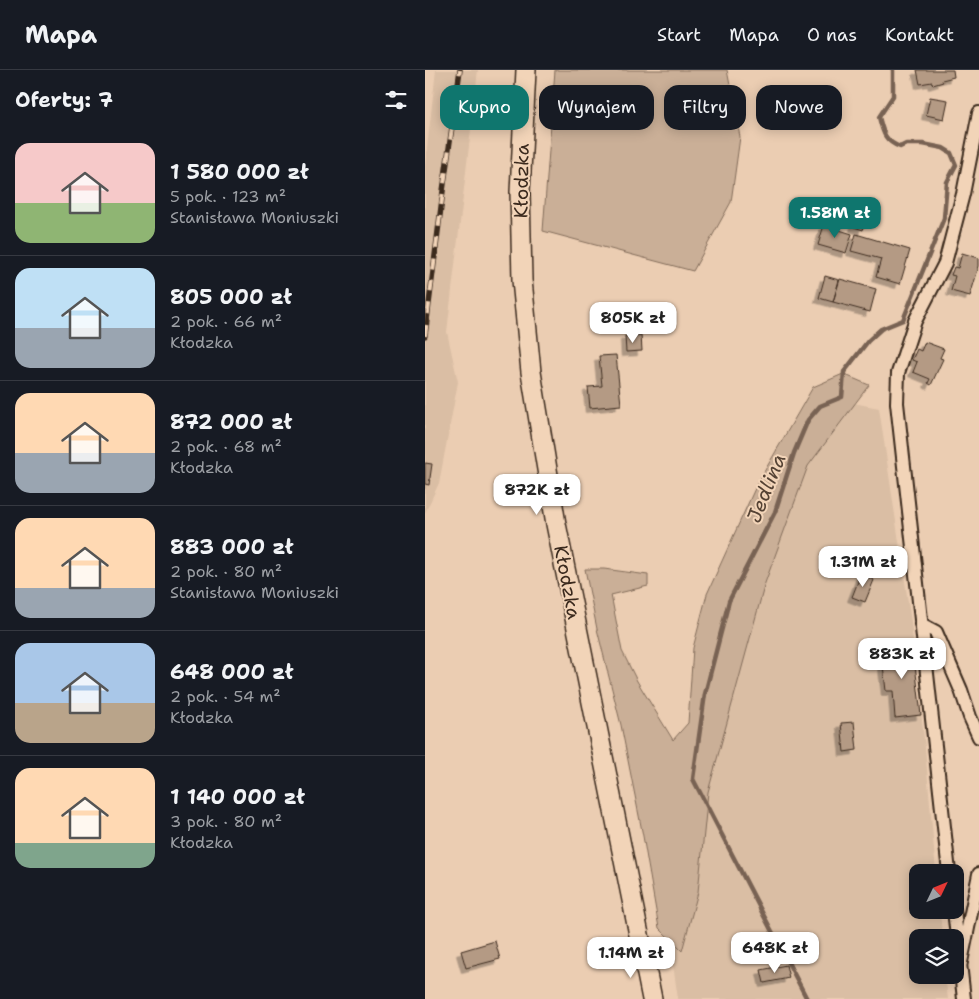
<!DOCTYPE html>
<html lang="pl">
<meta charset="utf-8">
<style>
:root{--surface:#171b24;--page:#242831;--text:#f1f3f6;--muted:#9ea1a6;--line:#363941;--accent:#0f766e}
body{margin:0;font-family:"Shantell Sans",sans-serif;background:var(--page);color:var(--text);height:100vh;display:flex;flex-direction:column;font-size:19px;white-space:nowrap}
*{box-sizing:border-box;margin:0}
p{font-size:16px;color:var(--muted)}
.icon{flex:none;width:28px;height:28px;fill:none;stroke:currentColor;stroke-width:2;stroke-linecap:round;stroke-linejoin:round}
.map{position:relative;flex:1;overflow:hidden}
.panel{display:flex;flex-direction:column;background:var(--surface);width:425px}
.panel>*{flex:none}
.top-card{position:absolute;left:15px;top:15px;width:464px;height:45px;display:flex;gap:10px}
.needle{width:32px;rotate:47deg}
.tools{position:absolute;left:484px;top:794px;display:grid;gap:10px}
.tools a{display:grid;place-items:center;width:55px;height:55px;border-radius:10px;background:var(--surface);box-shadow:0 2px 12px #0003;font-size:25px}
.price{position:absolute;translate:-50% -42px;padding:0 11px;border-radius:10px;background:#fff;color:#222;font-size:16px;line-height:32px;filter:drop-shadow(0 1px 2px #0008)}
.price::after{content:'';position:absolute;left:50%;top:30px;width:15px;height:11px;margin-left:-8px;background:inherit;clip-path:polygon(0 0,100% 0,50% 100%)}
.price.active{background:var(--accent);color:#fff}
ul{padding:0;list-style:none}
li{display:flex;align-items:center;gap:15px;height:125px;padding:0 15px}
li+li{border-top:1px solid var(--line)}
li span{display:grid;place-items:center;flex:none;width:140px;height:100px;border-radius:15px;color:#555}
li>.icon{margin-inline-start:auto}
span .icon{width:60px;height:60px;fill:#fffc;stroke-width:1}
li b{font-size:21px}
h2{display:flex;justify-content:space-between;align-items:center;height:60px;padding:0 15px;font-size:21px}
.tag{padding:0 18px;border-radius:15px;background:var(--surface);box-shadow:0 2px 12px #0003;font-size:18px;line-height:45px}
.tag.active{background:var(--accent);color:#fff}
header{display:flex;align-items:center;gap:30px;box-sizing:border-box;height:70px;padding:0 25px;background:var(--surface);border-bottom:1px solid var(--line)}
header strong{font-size:24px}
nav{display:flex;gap:28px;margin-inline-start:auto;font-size:18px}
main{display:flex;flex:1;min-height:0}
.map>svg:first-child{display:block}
.built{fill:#dabea4}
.green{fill:#caaf97;stroke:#826c5a}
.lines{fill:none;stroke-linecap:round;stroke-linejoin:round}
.stream{stroke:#786252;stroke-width:4.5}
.building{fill:#b49a84;stroke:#3b2a1e;filter:url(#shadow)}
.minor-casing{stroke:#3b2a1e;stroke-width:16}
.secondary-casing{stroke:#3b2a1e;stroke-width:22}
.minor{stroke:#f2d4b8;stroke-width:12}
.secondary{stroke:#f2d4b8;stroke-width:19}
.rail-casing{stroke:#3b2a1e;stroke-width:5.5}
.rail{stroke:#f2d4b8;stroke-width:4;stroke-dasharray:11;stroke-linecap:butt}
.labels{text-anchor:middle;stroke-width:4;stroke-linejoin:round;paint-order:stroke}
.street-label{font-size:19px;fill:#3b2a1e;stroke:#f2d4b8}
.water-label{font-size:20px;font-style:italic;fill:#544234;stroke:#f2d4b8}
</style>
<header>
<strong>Mapa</strong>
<nav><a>Start</a><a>Mapa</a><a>O nas</a><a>Kontakt</a></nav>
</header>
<main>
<section class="panel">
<h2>Oferty: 7<svg class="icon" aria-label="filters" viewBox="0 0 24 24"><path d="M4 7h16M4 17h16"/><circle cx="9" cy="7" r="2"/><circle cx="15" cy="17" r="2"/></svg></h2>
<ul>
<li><span style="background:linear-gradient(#f6c9c9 60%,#8fb573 0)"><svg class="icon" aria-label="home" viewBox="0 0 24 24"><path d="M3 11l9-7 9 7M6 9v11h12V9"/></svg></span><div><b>1 580 000 zł</b><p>5 pok. · 123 m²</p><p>Stanisława Moniuszki</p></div></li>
<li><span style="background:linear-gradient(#bfe0f5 60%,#9aa5b1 0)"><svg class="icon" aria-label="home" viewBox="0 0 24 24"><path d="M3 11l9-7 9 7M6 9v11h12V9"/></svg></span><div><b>805 000 zł</b><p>2 pok. · 66 m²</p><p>Kłodzka</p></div></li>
<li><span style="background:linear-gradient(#ffd9b3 60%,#9aa5b1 0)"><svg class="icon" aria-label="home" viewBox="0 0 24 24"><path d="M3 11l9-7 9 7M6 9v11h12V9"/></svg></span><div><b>872 000 zł</b><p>2 pok. · 68 m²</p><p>Kłodzka</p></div></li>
<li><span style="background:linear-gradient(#ffd9b3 70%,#9aa5b1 0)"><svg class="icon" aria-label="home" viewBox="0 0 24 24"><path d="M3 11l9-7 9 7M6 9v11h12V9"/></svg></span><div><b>883 000 zł</b><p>2 pok. · 80 m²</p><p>Stanisława Moniuszki</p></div></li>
<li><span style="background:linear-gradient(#a9c7e8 60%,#b9a48a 0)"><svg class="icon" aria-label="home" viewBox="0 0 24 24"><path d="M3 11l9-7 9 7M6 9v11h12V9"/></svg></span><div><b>648 000 zł</b><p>2 pok. · 54 m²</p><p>Kłodzka</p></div></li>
<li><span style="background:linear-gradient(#ffd9b3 75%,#7fa58c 0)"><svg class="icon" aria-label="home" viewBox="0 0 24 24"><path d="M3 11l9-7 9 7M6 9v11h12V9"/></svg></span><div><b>1 140 000 zł</b><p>3 pok. · 80 m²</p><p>Kłodzka</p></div></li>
</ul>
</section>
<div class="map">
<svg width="554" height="929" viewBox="0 0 554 929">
<defs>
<filter id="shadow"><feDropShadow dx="-4.5" dy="4.5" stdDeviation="0" flood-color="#0004"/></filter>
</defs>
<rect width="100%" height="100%" fill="#ebcdb2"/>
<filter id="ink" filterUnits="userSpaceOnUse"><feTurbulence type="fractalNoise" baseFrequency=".02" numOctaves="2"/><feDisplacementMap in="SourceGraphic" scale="10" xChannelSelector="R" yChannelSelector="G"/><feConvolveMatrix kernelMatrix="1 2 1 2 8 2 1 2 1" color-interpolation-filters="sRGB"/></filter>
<g filter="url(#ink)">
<path class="built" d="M11,0H53L22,262L33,312L14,413L0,443V96Z
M423,332L454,338L486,552L500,677L511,802H492V840H515L517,867L492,868V905H520L523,929H253L248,895L312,561L401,348Z"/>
<path class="green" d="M130,0H302L315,67L306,132L268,201L118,161Z
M418,304L444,315L383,396L340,513L283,722L273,822L257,881L234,858L218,766L196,655L172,559L160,499H179L223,505V516L186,525L197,581L212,611L248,670L263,653L268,578L282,524L332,414L388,317Z"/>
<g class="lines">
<path class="stream" d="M382,929L268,709L280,624L304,531L350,442L369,383L383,350L395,336L417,327L419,302L443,271L456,259L478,250L519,148L522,112L531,95L526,83L518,78L498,74H481L475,77C459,71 458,62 454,47L468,26V0"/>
</g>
<path class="building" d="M492,0H528L529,7L517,10L518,12L508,15L507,12L495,14Z
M505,27L523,30L519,49L501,45Z
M433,143L442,145L438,160L429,157Z
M399,155L427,164L421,183L393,175Z
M431,164L485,180L475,214L451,207L456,189L426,181Z
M537,183L554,188V196L545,226L526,221L530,206L526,205L529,197L533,198Z
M400,206L414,210L408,232L394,228Z
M415,209L451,219L445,242L408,232Z
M216,265L217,281L201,282L200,266Z
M500,272L519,279L515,288L518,289L506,315L503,313L505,309L488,302L492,292L487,290L492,279L496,281Z
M191,285L196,335L165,338L163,317L177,316L174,286Z
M0,393L7,394L4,415L0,414Z
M436,504L449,510L440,532L427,527Z
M483,574L488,578L496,645L470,648L468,621H461L456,578Z
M429,652L432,680L419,682L416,653Z
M70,871L75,889L41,898L36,881Z
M361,895L364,908L339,913L336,900Z"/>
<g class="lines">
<defs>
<path id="minor" d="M496,554L511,562L536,620L545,647L554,667
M524,802L472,333L473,303L490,251L520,193L538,124L554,43
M529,840L539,929
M535,897L554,804"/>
<path id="secondary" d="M101,0L95,122L97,210L106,302L131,454L227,929"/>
</defs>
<use href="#minor" class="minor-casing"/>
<use href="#secondary" class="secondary-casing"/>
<use href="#minor" class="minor"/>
<use href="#secondary" class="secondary"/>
<defs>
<path id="rail" d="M0,266L18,121L35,0"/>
</defs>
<use href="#rail" class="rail-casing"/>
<use href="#rail" class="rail"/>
</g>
</g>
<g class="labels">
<g class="street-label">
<text transform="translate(96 111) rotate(-89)" y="7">Kłodzka</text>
<text transform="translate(143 512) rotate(79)" y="7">Kłodzka</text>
</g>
<g class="water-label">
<text transform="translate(341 418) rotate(-68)" y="7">Jedlina</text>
</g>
</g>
</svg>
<div class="tools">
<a><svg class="needle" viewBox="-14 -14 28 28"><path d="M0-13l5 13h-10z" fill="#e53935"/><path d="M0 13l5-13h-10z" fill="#9ea1a6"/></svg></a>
<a><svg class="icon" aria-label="layers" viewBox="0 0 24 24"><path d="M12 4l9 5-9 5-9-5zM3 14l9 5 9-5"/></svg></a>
</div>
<b class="price active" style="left:410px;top:169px">1.58M zł</b>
<b class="price" style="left:208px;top:274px">805K zł</b>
<b class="price" style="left:112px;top:446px">872K zł</b>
<b class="price" style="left:438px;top:518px">1.31M zł</b>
<b class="price" style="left:477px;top:610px">883K zł</b>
<b class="price" style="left:350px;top:904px">648K zł</b>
<b class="price" style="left:206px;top:909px">1.14M zł</b>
<div class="top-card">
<a class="tag active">Kupno</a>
<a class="tag">Wynajem</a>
<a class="tag">Filtry</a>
<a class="tag">Nowe</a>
</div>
</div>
</main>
